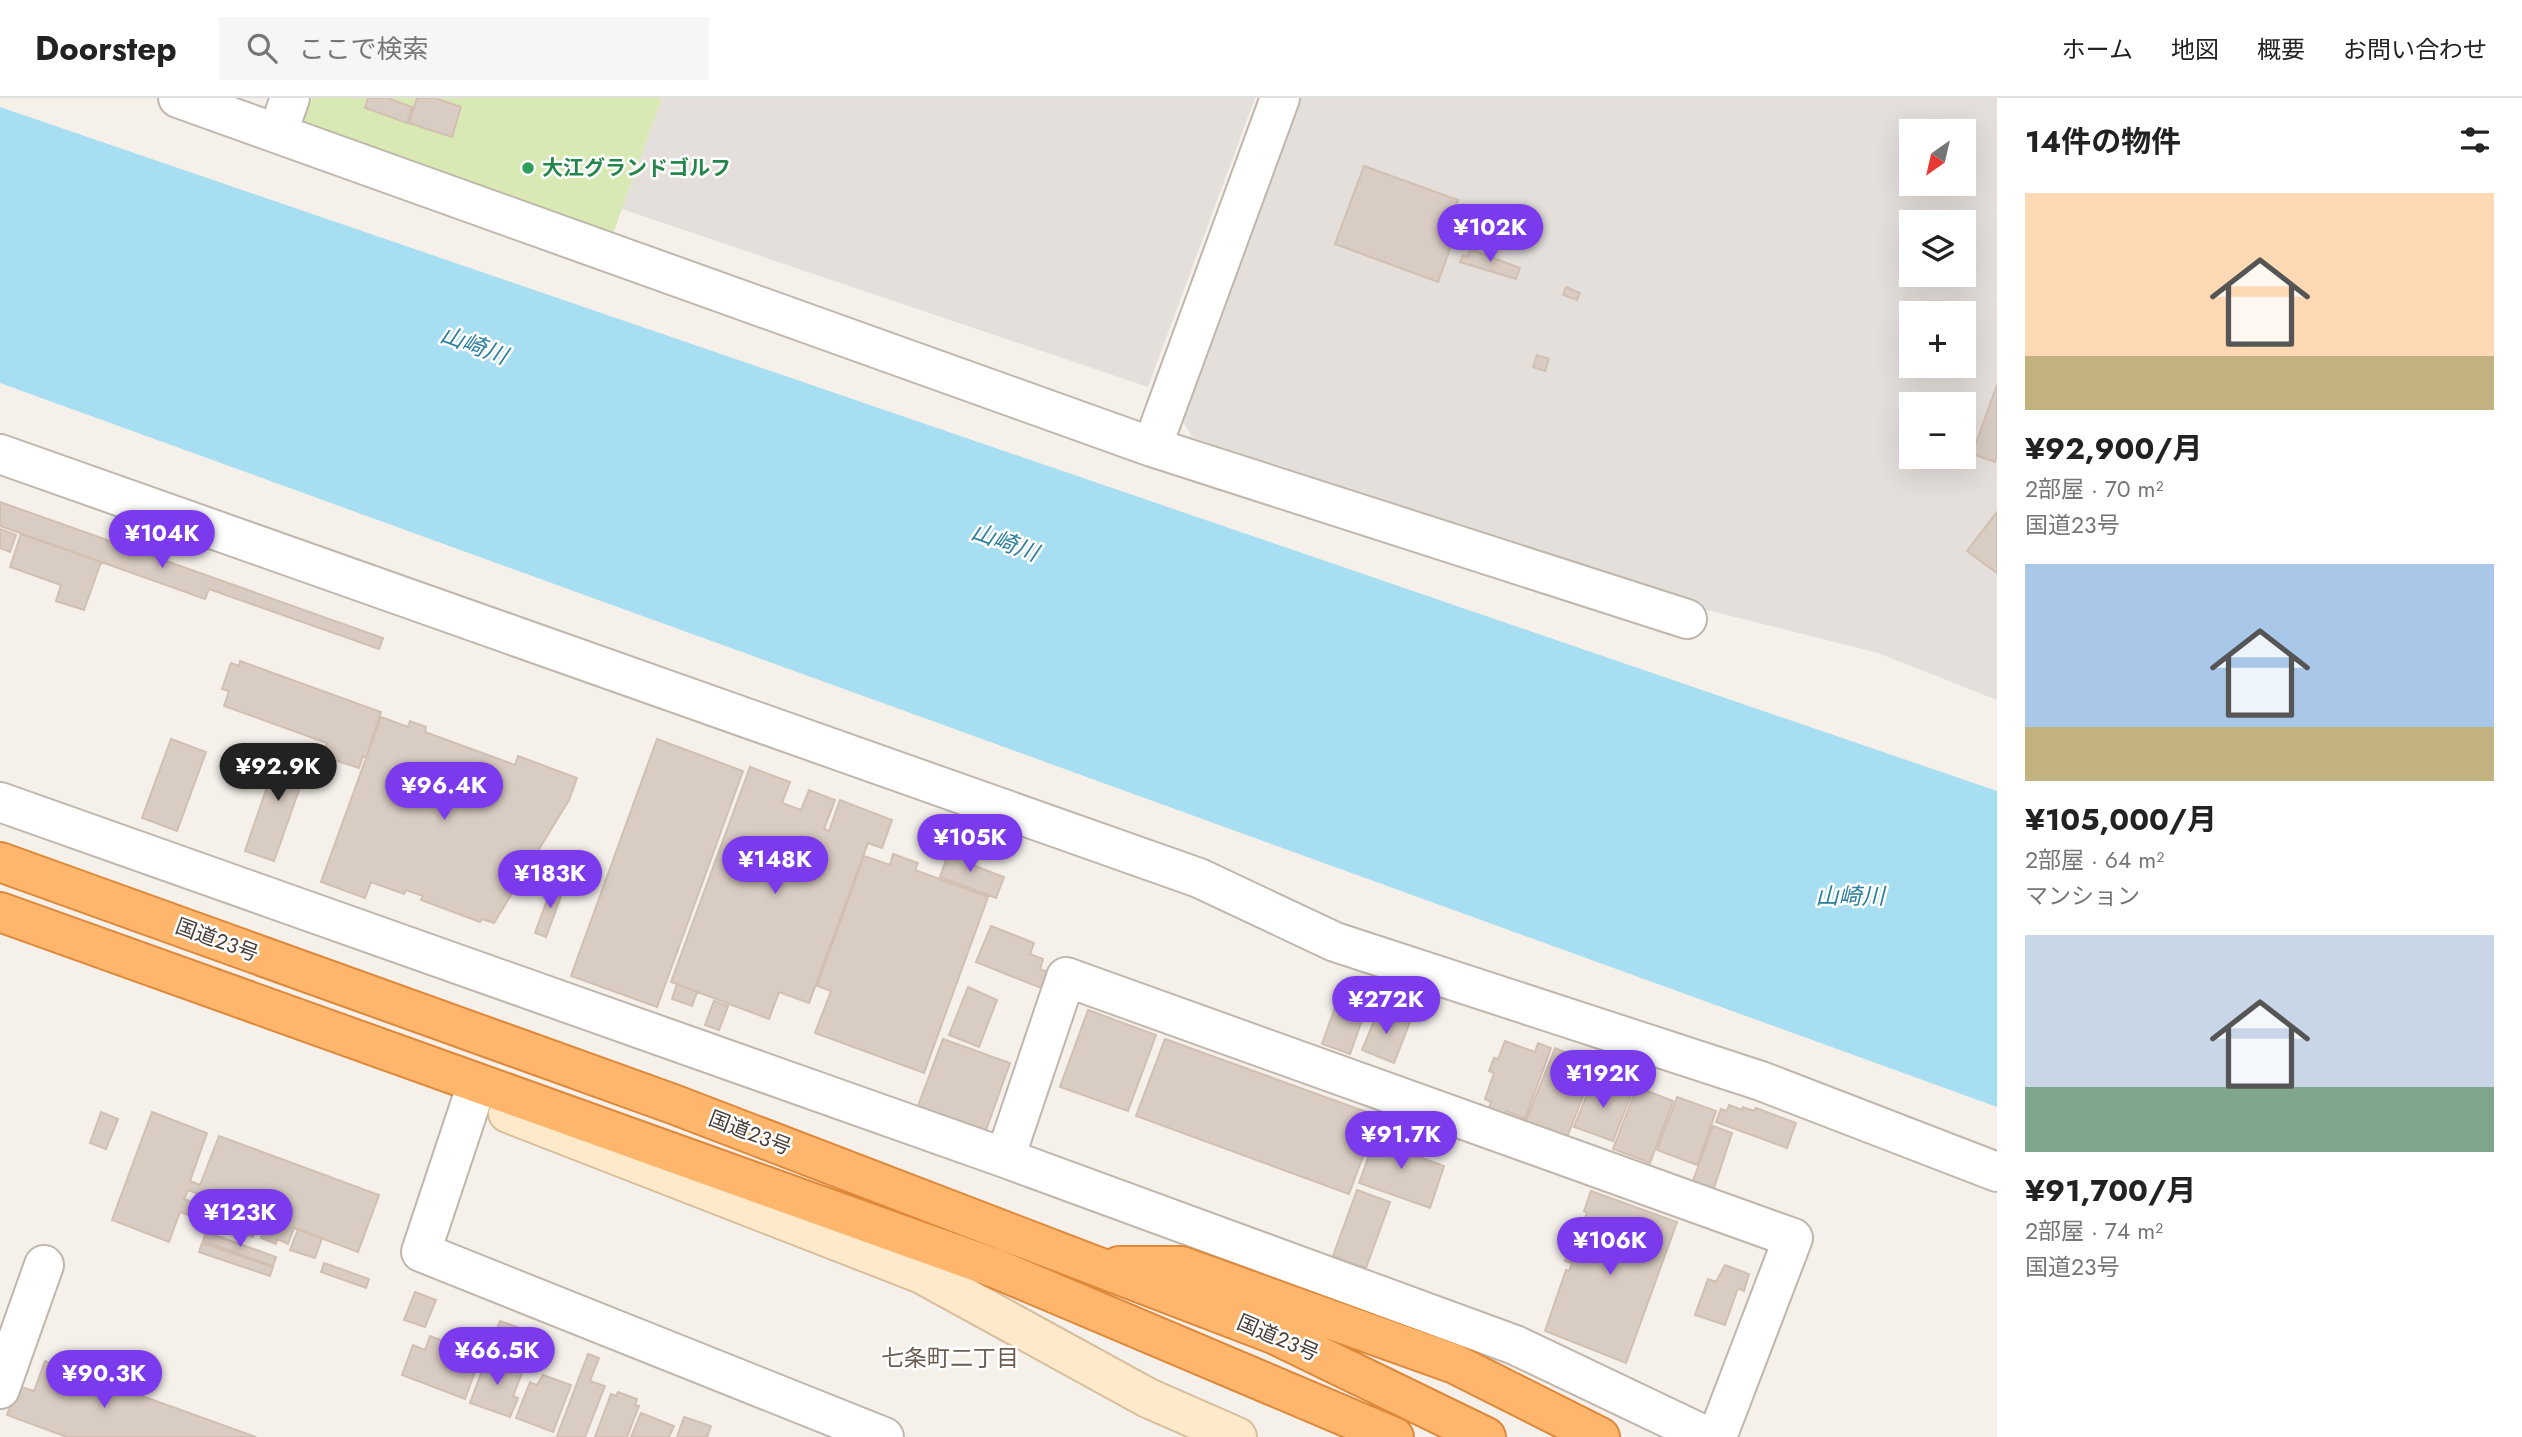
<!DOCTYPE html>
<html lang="ja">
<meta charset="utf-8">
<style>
:root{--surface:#fff;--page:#f6f6f6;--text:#222;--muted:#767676;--line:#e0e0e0;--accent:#7c3aed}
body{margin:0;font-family:Jost,"Noto Sans JP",sans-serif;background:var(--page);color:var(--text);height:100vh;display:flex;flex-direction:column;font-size:26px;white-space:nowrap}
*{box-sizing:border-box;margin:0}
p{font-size:23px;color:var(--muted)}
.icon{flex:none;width:38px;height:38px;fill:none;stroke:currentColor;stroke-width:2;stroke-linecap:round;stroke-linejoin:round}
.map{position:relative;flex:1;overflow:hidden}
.sheet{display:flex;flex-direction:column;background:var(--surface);width:525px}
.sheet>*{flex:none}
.needle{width:46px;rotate:214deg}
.tools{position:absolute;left:1899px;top:21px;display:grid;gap:14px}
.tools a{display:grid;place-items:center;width:77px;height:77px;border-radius:0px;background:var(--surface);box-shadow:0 7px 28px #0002;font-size:35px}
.price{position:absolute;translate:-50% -60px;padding:0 16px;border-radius:24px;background:var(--accent);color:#fff;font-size:23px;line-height:46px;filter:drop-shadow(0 2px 4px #0008)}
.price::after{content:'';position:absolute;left:50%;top:42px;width:21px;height:16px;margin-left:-10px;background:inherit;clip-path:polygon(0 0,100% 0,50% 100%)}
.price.active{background:#222;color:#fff}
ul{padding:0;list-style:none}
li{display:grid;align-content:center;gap:14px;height:371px;padding:0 28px}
li span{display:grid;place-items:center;height:217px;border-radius:0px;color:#555}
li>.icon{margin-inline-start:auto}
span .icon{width:126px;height:126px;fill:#fffc;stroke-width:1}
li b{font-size:30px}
h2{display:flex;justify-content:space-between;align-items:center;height:84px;padding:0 28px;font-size:30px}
header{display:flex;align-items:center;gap:42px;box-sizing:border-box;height:98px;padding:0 35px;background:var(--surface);border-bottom:2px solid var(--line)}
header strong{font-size:33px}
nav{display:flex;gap:38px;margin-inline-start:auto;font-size:24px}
.search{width:490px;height:63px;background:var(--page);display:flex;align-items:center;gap:18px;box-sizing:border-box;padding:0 24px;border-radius:0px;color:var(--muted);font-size:26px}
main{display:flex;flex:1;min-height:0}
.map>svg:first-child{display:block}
.industrial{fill:#e4dfdb;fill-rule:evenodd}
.green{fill:#d9e9b3}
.water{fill:#a7def1}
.building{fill:#d9ccc2;stroke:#d1c0b2;stroke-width:2}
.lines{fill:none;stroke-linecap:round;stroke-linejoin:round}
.street-casing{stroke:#c0b6ac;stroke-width:42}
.secondary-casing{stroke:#d7be9c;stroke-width:42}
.highway-casing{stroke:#de883a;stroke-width:42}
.street{stroke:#fff;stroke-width:38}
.secondary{stroke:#feeaca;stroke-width:38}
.highway{stroke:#feb66c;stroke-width:38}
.leisure-dot{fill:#2e9e5b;stroke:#fff;stroke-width:2.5}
.labels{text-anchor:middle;stroke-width:5;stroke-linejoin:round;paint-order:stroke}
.leisure-label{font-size:21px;font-weight:bold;fill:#27864d;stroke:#fff;text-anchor:start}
.street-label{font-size:21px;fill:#493f38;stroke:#fff}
.water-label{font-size:23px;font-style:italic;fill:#2b7f9d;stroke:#fff}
.neighbourhood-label{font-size:23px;fill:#6c5b4f;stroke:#fff}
</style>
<header>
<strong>Doorstep</strong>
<div class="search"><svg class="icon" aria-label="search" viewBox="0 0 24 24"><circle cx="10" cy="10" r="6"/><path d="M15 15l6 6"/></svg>ここで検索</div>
<nav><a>ホーム</a><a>地図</a><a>概要</a><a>お問い合わせ</a></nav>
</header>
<main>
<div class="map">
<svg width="1997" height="1339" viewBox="0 0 1997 1339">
<rect width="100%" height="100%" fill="#f5f0ea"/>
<path class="industrial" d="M662,0H1255L1148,289L622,111Z
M1296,0H1997V602L1878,555L1687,507L1192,339L1178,316ZM1911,33H1964V86H1911ZM1911,124H1964V177H1911ZM1911,215H1964V268H1911ZM1911,306H1964V359H1911Z"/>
<path class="green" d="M312,0H662L613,136L301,29Z"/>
<path class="water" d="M0,9L1997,693V1009L0,285Z"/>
<path class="building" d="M368,0H388L412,9L407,25L365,10Z
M417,0H434L461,9L452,39L409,25Z
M1364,68L1458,102L1447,130L1456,134L1438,184L1335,146Z
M1470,151L1520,170L1516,181L1460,164L1463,157L1468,159Z
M1566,189L1580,195L1577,202L1563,197Z
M1537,257L1549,261L1545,273L1533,269Z
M1997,287V358L1995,364L1972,356Z
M0,404L383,540L379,551L209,491L205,501L0,428Z
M1997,414V475L1967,453Z
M0,431L16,437L10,454L0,450Z
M21,436L101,464L84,512L56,503L61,487L10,469Z
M240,563L381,614L366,660L363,658L359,670L322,658L327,645L224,608L229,593L222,591L231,565L239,568Z
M381,619L408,629L410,623L426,629L425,634L515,667L518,658L577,680L569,702L494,825L482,821L480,824L421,802L423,798L406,792L404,796L371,784L365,800L321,784Z
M171,641L206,654L177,733L142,720Z
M657,641L743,673L657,909L571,878Z
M281,648L311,658L274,763L245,753Z
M750,669L790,684L782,705L801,712L809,692L835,702L824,731L829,733L840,702L892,722L882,750L868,745L809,905L779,894L769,921L671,884Z
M951,748L974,757L970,766L1004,779L996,800L940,779Z
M893,756L918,765L915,772L988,799L924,975L815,935L831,893L817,888L864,758L890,767Z
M553,786L564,790L546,839L535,835Z
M991,828L1034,845L1030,856L1043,861L1040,871L1052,876L1046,892L976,864Z
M677,886L697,894L692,908L672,901Z
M968,889L997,902L979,949L949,937Z
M1342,890L1370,900L1350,956L1322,946Z
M1395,891L1421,902L1415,917L1388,906Z
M714,903L728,908L719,932L705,927Z
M1379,911L1410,924L1394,965L1362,952Z
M1088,912L1156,937L1128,1013L1060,989Z
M943,941L1010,965L986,1032L918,1008Z
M1165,941L1378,1018L1349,1096L1136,1018Z
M1505,943L1535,954L1538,945L1551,950L1525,1021L1506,1013L1504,1019L1488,1013L1491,1004L1485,1001L1494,975L1489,973L1494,960L1498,961Z
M1555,950L1581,961L1573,982L1587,988L1566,1042L1525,1026Z
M1592,984L1616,993L1618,986L1633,992L1613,1043L1574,1029Z
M1637,989L1673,1003L1650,1065L1613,1051Z
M1677,999L1716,1013L1697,1067L1657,1052Z
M1729,1007L1742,1012L1743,1009L1754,1013L1756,1010L1796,1025L1787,1050L1716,1024L1721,1011L1727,1013Z
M101,1014L118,1021L106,1051L90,1045Z
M152,1014L207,1035L190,1083L200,1087L219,1038L379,1097L358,1154L294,1130L288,1146L277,1141L276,1146L261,1140L268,1122L188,1092L184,1101L201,1107L197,1120L180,1114L169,1144L112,1122Z
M1713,1028L1732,1035L1714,1090L1693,1083Z
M1378,1033L1412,1045L1409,1055L1444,1068L1430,1110L1359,1085Z
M1357,1092L1390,1104L1366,1170L1333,1158Z
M1591,1093L1677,1124L1626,1265L1545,1233L1566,1172L1569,1173L1572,1165L1565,1163L1568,1154L1573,1155L1587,1115L1584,1113Z
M202,1111L256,1130L253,1139L199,1120Z
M298,1131L322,1140L315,1160L290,1152Z
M206,1134L276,1159L273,1168L203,1143Z
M202,1145L273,1169L270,1178L199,1154Z
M324,1165L369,1181L366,1190L321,1174Z
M1725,1167L1749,1176L1744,1193L1738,1190L1725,1227L1695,1217L1708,1181L1716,1184Z
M415,1194L436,1202L425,1229L404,1222Z
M500,1223L526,1232L517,1258L490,1248Z
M430,1238L481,1257L465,1301L402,1277L413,1247L425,1252Z
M588,1256L599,1260L590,1283L605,1288L585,1339H559L557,1338Z
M488,1257L519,1269L517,1273L522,1275L513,1298L518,1300L510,1319L470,1305Z
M45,1263L256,1339H67L7,1317L18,1288L34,1293Z
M543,1277L571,1287L553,1334L516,1320L530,1284L537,1287Z
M618,1294L637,1301L635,1307L639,1308L627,1339H595L611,1296L616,1298Z
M641,1315L674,1328L669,1339H631Z
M684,1319L711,1328L707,1339H677Z"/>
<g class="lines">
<defs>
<path id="street" d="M178,0L1152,349L1687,521
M278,34L290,0
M1152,349L1280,0
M0,356L1199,780L1335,844L1761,983L1997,1074
M0,704L1005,1060L1515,1247L1708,1339
M472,1001L421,1154L884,1339
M1005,1060L1066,879L1793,1140L1717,1339
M0,1291L44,1167"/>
<path id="secondary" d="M508,1015L922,1176L1148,1300L1237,1339"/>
<path id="highway" d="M0,764L673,1006L1276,1237L1486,1339
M0,814L997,1171L1394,1339
M1119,1168H1181L1455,1266L1600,1339"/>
</defs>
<use href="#street" class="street-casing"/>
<use href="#secondary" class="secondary-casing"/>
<use href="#highway" class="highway-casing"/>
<use href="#street" class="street"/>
<use href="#secondary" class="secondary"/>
<use href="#highway" class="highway"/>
</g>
<circle class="leisure-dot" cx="528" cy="70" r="7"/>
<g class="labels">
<g class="leisure-label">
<text x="542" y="77">大江グランドゴルフ</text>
</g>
<g class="street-label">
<text transform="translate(217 842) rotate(20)" y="7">国道23号</text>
<text transform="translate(750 1035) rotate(21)" y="7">国道23号</text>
<text transform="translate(1278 1240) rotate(23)" y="7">国道23号</text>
</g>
<g class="water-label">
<text transform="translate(474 247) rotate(20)" y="8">山崎川</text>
<text transform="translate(1005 444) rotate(20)" y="8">山崎川</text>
<text x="1850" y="806">山崎川</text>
</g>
<g class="neighbourhood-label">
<text x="950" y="1268">七条町二丁目</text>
</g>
</g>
</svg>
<div class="tools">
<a><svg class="needle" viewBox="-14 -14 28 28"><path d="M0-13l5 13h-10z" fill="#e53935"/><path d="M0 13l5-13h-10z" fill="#767676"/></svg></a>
<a><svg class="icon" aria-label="layers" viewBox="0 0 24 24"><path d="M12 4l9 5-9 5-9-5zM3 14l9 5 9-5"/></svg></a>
<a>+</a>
<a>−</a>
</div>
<b class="price" style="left:1490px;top:166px">¥102K</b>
<b class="price" style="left:162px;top:472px">¥104K</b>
<b class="price active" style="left:278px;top:705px">¥92.9K</b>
<b class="price" style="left:444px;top:724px">¥96.4K</b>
<b class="price" style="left:970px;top:776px">¥105K</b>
<b class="price" style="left:775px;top:798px">¥148K</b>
<b class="price" style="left:550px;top:812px">¥183K</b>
<b class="price" style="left:1386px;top:938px">¥272K</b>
<b class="price" style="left:1603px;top:1012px">¥192K</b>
<b class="price" style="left:1401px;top:1073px">¥91.7K</b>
<b class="price" style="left:240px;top:1151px">¥123K</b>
<b class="price" style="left:1610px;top:1179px">¥106K</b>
<b class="price" style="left:497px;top:1289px">¥66.5K</b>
<b class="price" style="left:104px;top:1312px">¥90.3K</b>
</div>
<section class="sheet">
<h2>14件の物件<svg class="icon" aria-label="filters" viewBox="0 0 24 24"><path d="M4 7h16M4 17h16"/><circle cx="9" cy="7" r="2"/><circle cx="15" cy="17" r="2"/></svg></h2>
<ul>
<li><span style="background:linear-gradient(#ffd9b3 75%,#c2b280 0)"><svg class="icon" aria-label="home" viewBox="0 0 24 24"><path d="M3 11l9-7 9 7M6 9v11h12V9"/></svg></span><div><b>¥92,900/月</b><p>2部屋 · 70 m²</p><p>国道23号</p></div></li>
<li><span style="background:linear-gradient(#a9c7e8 75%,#c2b280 0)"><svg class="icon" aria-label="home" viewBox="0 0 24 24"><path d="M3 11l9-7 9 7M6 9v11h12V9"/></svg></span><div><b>¥105,000/月</b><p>2部屋 · 64 m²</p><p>マンション</p></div></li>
<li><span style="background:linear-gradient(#c9d6e8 70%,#7fa58c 0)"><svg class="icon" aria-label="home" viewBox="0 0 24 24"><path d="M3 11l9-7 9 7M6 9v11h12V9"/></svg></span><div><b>¥91,700/月</b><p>2部屋 · 74 m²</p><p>国道23号</p></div></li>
</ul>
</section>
</main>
